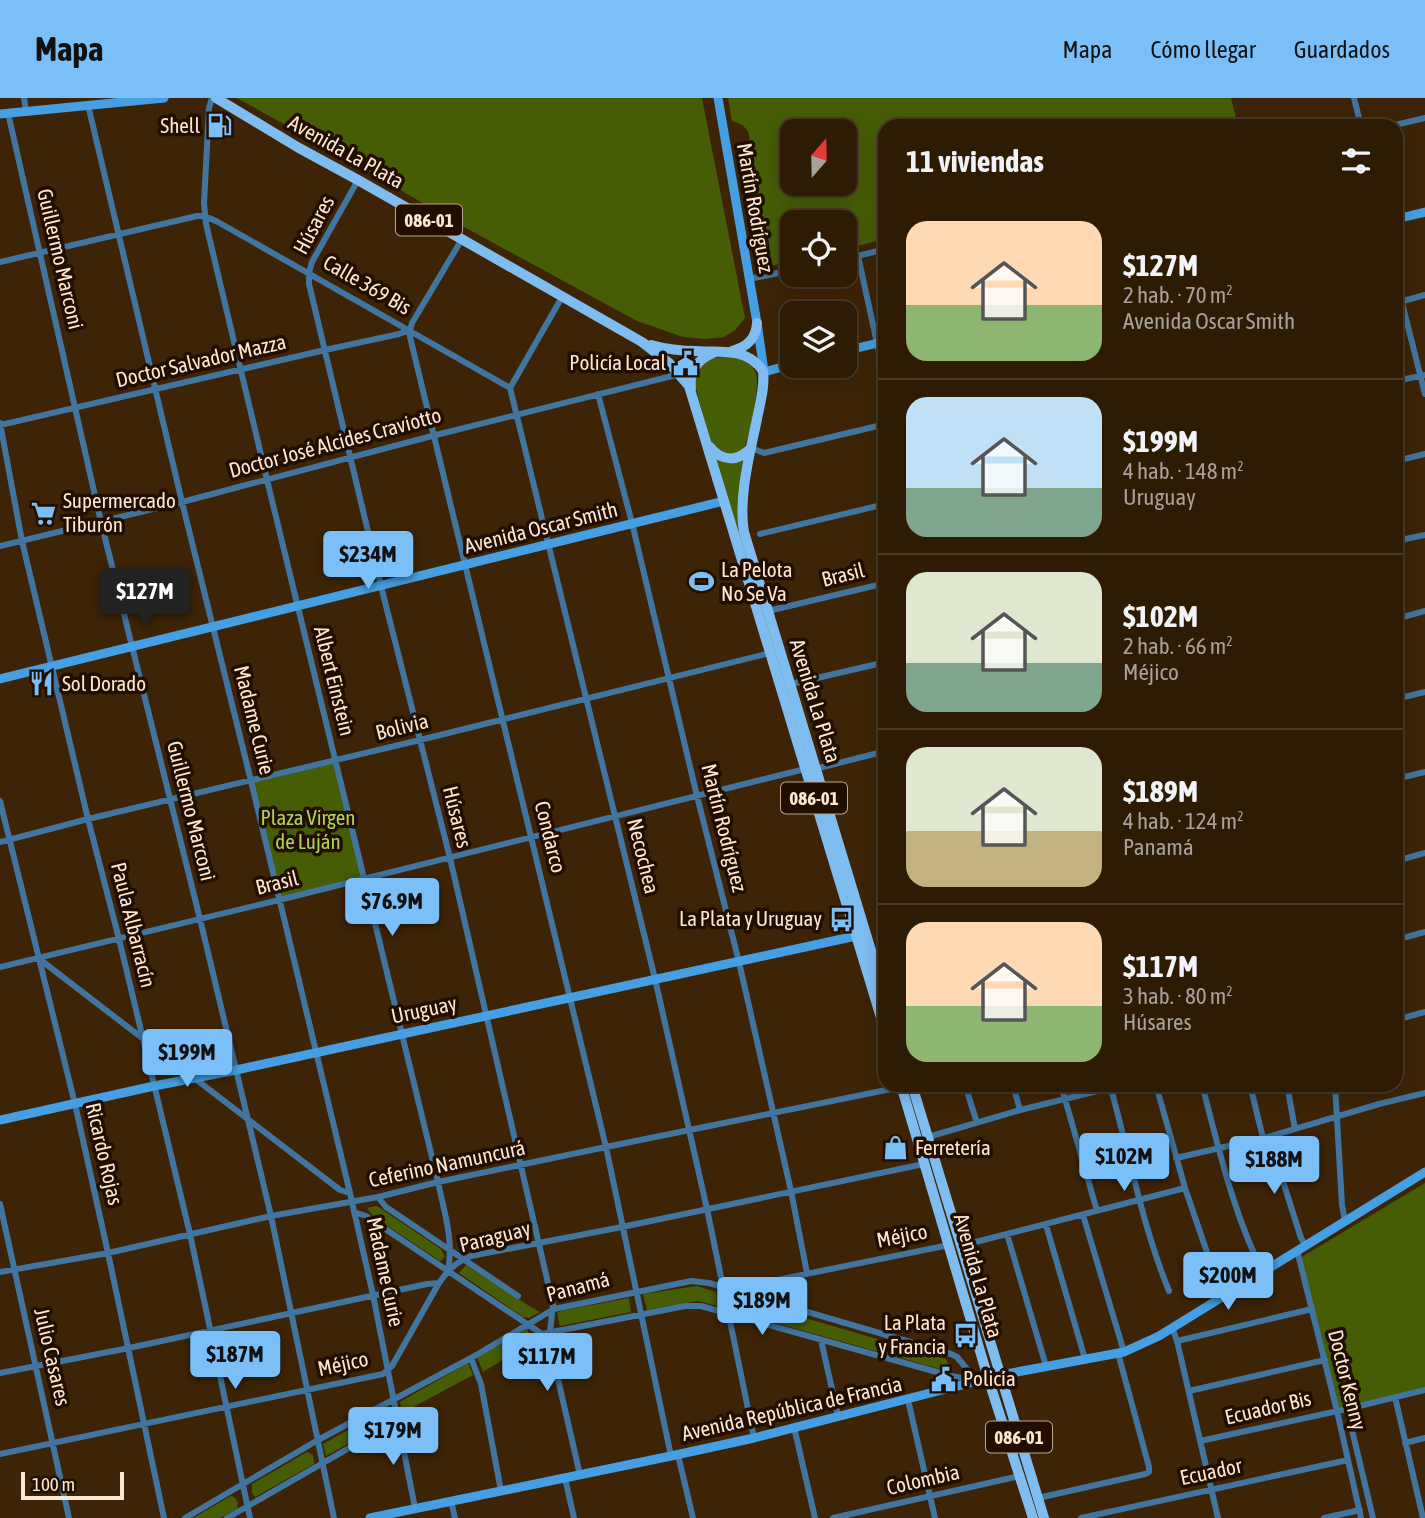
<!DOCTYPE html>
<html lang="es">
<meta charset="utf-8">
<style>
:root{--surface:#2e1b04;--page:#3a2813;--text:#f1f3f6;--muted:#a7a19a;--line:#493926;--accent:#7abff8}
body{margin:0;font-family:"Asap Condensed",sans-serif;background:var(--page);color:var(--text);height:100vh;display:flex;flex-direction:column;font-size:26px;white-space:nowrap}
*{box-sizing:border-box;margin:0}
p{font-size:23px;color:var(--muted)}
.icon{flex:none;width:38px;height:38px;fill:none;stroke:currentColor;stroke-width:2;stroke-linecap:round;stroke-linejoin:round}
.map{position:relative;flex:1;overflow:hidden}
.panel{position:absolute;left:878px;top:21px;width:525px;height:973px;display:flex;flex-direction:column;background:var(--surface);border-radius:21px;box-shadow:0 4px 18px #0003,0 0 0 2px var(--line)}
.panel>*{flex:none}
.needle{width:46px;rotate:20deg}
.buttons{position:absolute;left:780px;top:21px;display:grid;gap:14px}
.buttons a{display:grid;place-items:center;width:77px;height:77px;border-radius:14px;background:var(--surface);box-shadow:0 4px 18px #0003,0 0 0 2px var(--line);font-size:35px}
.scale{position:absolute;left:21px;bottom:18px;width:103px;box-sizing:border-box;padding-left:7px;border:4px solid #fee7d1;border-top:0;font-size:19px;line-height:24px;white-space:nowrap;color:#fee7d1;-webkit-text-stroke:5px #210e00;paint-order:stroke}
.price{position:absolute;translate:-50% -60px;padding:0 16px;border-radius:7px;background:var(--accent);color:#111;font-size:23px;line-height:46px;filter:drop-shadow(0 2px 4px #0008)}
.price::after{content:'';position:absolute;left:50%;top:42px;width:21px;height:16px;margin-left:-10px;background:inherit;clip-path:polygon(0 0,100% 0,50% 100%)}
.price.on{background:#222;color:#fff}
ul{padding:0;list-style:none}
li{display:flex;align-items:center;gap:21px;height:175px;padding:0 28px}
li+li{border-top:2px solid var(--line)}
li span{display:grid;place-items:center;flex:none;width:196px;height:140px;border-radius:21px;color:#555}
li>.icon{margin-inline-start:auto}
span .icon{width:84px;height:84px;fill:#fffc;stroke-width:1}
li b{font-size:30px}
h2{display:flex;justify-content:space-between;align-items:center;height:84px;padding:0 28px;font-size:30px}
header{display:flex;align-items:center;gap:42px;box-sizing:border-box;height:98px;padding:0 35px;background:var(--accent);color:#111}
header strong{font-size:33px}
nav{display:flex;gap:38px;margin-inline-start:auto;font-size:24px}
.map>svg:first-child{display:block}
.green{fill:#465d06;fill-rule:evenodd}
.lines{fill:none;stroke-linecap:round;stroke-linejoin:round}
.street{stroke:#4175a0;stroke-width:6}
.secondary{stroke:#469fe3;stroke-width:9}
.primary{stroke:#7fbdf1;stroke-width:10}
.labels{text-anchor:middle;stroke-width:7;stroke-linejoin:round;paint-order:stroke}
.shield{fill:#210e00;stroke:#bca692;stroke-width:2}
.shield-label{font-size:19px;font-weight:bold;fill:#fee7d1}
.poi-label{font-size:21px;fill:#fee7d1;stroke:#210e00;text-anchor:start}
.street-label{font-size:21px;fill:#fee7d1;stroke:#210e00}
.park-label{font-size:21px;fill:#acd653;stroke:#210e00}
</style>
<header>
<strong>Mapa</strong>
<nav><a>Mapa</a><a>Cómo llegar</a><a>Guardados</a></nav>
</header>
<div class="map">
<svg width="1425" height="1420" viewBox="0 0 1425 1420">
<rect width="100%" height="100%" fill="#3e2406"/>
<path class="green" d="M237,0H702L745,220L735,232L724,239L706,241L683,239L637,223L455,124L358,67Z
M728,0H1231L1238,28H886L885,141L845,151V124H793V163L766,169L758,164L739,62C753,46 755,29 732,23ZM793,33H845V86H793Z
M735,258C744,263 752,266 756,275C760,286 750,342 743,351C738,355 734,355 728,357L716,350L710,342L695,287L697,272L712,260Z
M747,357L739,431L885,916V922L716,360Z
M336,662L364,781L279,802L251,683Z
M1425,1085V1289L1339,1310L1300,1160Z
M377,1108L441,1151L445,1159L440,1163L374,1119L367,1110Z
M466,1167L531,1209L540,1214L529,1220L523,1219L459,1175Z
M697,1188L716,1194L717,1208L698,1203L647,1212L643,1196Z
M629,1200L631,1214L560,1228L557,1215L561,1213Z
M743,1202L946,1261L948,1266L940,1271L747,1217Z
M527,1231L532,1244L483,1274L477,1259Z
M468,1265L473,1277L402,1315L400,1304Z
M386,1311L388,1324L326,1358L323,1346Z
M307,1354L313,1357L314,1366L255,1399L252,1395V1386Z
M231,1398L235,1400L238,1405L237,1411L220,1420H193Z"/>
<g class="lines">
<path class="street" d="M24,0L26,13
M212,0L209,10L204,105L206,126L267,382L438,1084C444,1113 454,1143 448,1172
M1354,0L1361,28
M88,7L182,404L251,683L350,1095L373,1197L415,1410
M8,15L101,424L200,821L271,1118L334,1420
M1391,28L1425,20
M358,82L312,164L309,175V186L381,488L450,760L553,1207L549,1242L580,1377
M462,141L412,225L410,232V239L606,1049L671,1358
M858,158L886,286
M845,161L886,151
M0,164L197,118H205L218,124L510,290
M749,181L793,172
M1396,181L1425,296
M562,199L510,290L655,881L707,1111L754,1340
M1396,205L1425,197
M1396,283L1425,277
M598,296L632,425L697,698L739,864L791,1093L807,1175
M0,325L22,443L88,721L119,841L190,1136L250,1420
M0,327L325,252L399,236L410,232
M751,350L764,355L886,326
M1396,363L1425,356
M760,436L886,406
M1396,443L1425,437
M0,448L182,404L432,338L680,276
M768,513L886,485
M1396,521L1425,513
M791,586L886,564
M1396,601L1425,594
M815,671L886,653
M1396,681L1425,674
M0,703L75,1006L108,1155L164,1420
M0,744L88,721L420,642L770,555
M1396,763L1425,755
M1396,842L1425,834
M872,857L886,853
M38,860L340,1092L350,1095
M0,869L279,802L805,671
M1396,922L1425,914
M965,987L977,1025
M1013,987L1020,1012
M1061,987L1097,1113
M1110,987C1129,1055 1142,1127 1169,1193
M1156,987L1185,1090L1211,1166
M1202,987C1219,1050 1233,1116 1263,1174
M1250,987L1263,1040
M1287,987L1295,1031
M1335,987L1342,1107L1345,1123
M928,1039L1020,1012L1122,987
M1268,1039L1271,1058L1280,1074L1301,1140L1305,1147
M1176,1060L1268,1039L1379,1006L1425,995
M378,1099L386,1109L518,1198
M0,1106L69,1420
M354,1114L366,1118L545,1238
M1083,1117L1124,1254
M1046,1127L1085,1261
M1007,1136L1046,1268
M960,1148L1185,1090
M1297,1152L1337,1313L1361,1420
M0,1174L108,1155L271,1118L378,1099L438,1084L606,1049L901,989
M742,1195L748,1188L752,1187L949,1147
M1172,1229L1177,1243L1218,1420
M542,1236L685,1208H701L951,1278L962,1280L972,1277
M821,1242L838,1318
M1177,1243L1312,1211
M471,1260L481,1286L501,1393
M0,1275L129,1250L427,1186L439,1185C448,1172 456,1164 471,1158L622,1129L924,1066
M1189,1293L1325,1262
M1395,1299L1423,1420
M908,1302L935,1420
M1347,1311L1373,1420
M794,1329L815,1420
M1200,1343L1347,1311L1425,1292
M1405,1345L1425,1340
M0,1356L383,1276L392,1268L439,1185
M678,1357L693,1420
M565,1380L574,1420
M1038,1400L1145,1376L1149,1374V1369L1118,1255
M451,1403L455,1420
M185,1420L318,1342L471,1260L554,1211L691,1183L709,1185L951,1256L957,1259L972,1277L986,1280
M227,1420L398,1322
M833,1420L1020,1378
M1081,1420L1348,1362
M1324,1420L1360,1412"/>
<path class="secondary" d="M718,0L757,225L764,273
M0,16L164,0
M1396,121L1425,114
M845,253L886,243
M764,274L793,266
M0,581L724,403
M0,1022L154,988L236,972L856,838
M370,1420L671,1358L754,1340L1001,1277L1124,1254L1159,1238L1425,1074"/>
<path class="primary" d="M216,0L299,50L358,82L642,244L669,265L689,288L886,936
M651,247C666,251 681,253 696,253C721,255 747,249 763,273C765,289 760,305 757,321C750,355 738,400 744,434L886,902
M732,253C747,249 756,241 757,225
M691,291C689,273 697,262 713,255
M710,349C722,364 738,364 751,350
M901,987L988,1280L1033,1420
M912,987L1044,1420"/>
</g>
<defs>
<symbol id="fuel-bare" viewBox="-9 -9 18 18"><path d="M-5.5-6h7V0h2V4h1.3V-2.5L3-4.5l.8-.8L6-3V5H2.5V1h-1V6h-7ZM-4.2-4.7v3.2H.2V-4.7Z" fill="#7abff8" stroke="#210e00" stroke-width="2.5" paint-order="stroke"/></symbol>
<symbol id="civic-bare" viewBox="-9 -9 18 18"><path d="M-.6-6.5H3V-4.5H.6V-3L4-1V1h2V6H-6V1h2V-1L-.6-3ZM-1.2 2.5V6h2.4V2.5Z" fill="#7abff8" stroke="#210e00" stroke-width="2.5" paint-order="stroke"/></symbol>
<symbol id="supermarket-bare" viewBox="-9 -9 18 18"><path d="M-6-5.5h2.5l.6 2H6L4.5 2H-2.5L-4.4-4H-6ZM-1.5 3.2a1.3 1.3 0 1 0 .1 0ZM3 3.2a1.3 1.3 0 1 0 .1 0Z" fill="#7abff8" stroke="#210e00" stroke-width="2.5" paint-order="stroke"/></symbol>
<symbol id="stadium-bare" viewBox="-9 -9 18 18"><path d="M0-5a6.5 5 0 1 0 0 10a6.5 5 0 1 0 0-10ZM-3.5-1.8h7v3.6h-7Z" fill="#7abff8" stroke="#210e00" stroke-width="2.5" paint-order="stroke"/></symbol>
<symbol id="restaurant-bare" viewBox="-9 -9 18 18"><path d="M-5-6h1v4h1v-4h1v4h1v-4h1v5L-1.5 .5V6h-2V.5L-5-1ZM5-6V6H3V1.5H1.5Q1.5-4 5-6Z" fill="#7abff8" stroke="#210e00" stroke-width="2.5" paint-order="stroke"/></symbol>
<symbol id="bus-bare" viewBox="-9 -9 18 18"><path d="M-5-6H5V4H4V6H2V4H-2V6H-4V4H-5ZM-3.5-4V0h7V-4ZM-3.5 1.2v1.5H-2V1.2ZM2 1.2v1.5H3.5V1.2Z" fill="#7abff8" stroke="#210e00" stroke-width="2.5" paint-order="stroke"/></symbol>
<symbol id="shop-bare" viewBox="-9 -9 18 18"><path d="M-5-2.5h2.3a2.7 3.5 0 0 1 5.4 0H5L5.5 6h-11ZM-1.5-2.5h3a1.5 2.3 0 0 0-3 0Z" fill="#7abff8" stroke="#210e00" stroke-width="2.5" paint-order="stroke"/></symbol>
</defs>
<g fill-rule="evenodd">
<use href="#fuel-bare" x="202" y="10" width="35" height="35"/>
<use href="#civic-bare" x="668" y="248" width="35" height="35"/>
<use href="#supermarket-bare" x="26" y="398" width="35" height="35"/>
<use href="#stadium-bare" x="684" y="466" width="35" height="35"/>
<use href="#restaurant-bare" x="24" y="568" width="35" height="35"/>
<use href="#bus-bare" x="824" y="804" width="35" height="35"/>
<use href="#shop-bare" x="878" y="1032" width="35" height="35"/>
<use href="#bus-bare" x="948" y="1220" width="35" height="35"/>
<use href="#civic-bare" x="926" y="1264" width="35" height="35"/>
</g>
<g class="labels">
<g class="shield">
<rect x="396" y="106.5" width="66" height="31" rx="5"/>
<rect x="781" y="684.5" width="66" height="31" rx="5"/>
<rect x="986" y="1323.5" width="66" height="31" rx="5"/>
</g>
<g class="shield-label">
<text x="429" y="129">086-01</text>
<text x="814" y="707">086-01</text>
<text x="1019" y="1346">086-01</text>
</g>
<g class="poi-label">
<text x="200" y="35" text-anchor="end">Shell</text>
<text x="666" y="272" text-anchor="end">Policía Local</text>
<text x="63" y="410">Supermercado<tspan x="63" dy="24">Tiburón</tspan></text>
<text x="721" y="479">La Pelota<tspan x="721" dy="24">No Se Va</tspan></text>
<text x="62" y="593">Sol Dorado</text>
<text x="822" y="828" text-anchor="end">La Plata y Uruguay</text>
<text x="915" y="1057">Ferretería</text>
<text x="946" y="1232" text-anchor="end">La Plata<tspan x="946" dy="24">y Francia</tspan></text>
<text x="963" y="1288">Policía</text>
</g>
<g class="street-label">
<text transform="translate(346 54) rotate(29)" y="7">Avenida La Plata</text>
<text transform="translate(755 110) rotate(80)" y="7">Martín Rodríguez</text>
<text transform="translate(314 127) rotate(-62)" y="7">Húsares</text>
<text transform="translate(60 161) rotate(77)" y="7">Guillermo Marconi</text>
<text transform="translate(367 187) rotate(30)" y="7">Calle 369 Bis</text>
<text transform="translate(201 263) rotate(-13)" y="7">Doctor Salvador Mazza</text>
<text transform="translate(335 345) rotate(-15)" y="7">Doctor José Alcides Craviotto</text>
<text transform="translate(541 430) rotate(-14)" y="7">Avenida Oscar Smith</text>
<text transform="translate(843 477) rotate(-14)" y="7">Brasil</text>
<text transform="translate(334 583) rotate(76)" y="7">Albert Einstein</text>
<text transform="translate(815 603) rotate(73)" y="7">Avenida La Plata</text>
<text transform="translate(254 622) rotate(76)" y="7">Madame Curie</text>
<text transform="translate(402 629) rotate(-14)" y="7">Bolivia</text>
<text transform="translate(191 713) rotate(76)" y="7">Guillermo Marconi</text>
<text transform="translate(457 719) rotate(76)" y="7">Húsares</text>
<text transform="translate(724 730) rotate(76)" y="7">Martín Rodríguez</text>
<text transform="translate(550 739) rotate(76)" y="7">Condarco</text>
<text transform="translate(643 758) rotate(76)" y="7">Necochea</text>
<text transform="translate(277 785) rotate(-14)" y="7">Brasil</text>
<text transform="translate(133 827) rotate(76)" y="7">Paula Albarracín</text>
<text transform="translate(424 912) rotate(-12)" y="7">Uruguay</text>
<text transform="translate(104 1056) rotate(77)" y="7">Ricardo Rojas</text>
<text transform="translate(447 1066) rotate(-12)" y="7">Ceferino Namuncurá</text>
<text transform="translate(902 1138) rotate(-11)" y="7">Méjico</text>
<text transform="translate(495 1139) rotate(-14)" y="7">Paraguay</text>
<text transform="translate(385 1174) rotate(78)" y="7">Madame Curie</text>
<text transform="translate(978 1178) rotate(74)" y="7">Avenida La Plata</text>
<text transform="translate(578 1189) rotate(-15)" y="7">Panamá</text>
<text transform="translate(52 1259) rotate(77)" y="7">Julio Casares</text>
<text transform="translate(343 1266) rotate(-12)" y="7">Méjico</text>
<text transform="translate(1347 1282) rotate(76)" y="7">Doctor Kenny</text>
<text transform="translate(1268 1310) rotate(-13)" y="7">Ecuador Bis</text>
<text transform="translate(792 1311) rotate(-13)" y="7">Avenida República de Francia</text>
<text transform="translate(1211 1374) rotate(-12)" y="7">Ecuador</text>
<text transform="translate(923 1382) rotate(-13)" y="7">Colombia</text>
</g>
<g class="park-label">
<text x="308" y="727">Plaza Virgen<tspan x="308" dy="24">de Luján</tspan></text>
</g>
</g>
</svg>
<div class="buttons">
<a><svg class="needle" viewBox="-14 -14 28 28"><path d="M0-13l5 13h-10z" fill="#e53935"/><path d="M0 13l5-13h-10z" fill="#a7a19a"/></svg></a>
<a><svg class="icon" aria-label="locate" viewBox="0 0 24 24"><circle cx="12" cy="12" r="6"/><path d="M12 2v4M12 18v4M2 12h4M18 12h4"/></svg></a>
<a><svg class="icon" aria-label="layers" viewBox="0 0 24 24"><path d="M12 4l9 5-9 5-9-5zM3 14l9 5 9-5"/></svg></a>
</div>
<div class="scale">100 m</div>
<b class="price" style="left:368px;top:493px">$234M</b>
<b class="price on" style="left:145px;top:530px">$127M</b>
<b class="price" style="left:392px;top:840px">$76.9M</b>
<b class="price" style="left:187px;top:991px">$199M</b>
<b class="price" style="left:1124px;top:1095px">$102M</b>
<b class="price" style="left:1274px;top:1098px">$188M</b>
<b class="price" style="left:1228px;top:1214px">$200M</b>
<b class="price" style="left:762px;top:1239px">$189M</b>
<b class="price" style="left:235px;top:1293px">$187M</b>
<b class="price" style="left:547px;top:1295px">$117M</b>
<b class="price" style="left:393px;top:1369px">$179M</b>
<section class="panel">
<h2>11 viviendas<svg class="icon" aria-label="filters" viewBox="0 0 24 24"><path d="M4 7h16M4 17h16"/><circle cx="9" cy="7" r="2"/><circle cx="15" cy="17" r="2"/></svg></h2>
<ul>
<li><span style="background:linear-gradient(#ffd9b3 60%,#8fb573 0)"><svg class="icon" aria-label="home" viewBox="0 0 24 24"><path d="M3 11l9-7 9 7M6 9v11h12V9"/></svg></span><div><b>$127M</b><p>2 hab. · 70 m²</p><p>Avenida Oscar Smith</p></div></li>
<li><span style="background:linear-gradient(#bfe0f5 65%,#7fa58c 0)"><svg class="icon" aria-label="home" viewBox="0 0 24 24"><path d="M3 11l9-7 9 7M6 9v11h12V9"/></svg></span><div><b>$199M</b><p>4 hab. · 148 m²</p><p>Uruguay</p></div></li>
<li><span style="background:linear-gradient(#dfe7d0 65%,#7fa58c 0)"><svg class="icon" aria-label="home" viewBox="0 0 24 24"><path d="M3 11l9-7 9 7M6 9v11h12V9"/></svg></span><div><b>$102M</b><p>2 hab. · 66 m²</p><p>Méjico</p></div></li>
<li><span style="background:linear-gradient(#dfe7d0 60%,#c2b280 0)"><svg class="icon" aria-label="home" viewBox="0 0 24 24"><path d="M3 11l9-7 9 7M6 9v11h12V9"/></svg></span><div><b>$189M</b><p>4 hab. · 124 m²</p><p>Panamá</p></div></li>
<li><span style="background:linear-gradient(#ffd9b3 60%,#8fb573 0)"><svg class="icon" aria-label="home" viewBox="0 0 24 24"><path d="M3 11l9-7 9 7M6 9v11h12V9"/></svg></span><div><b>$117M</b><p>3 hab. · 80 m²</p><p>Húsares</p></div></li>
</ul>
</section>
</div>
